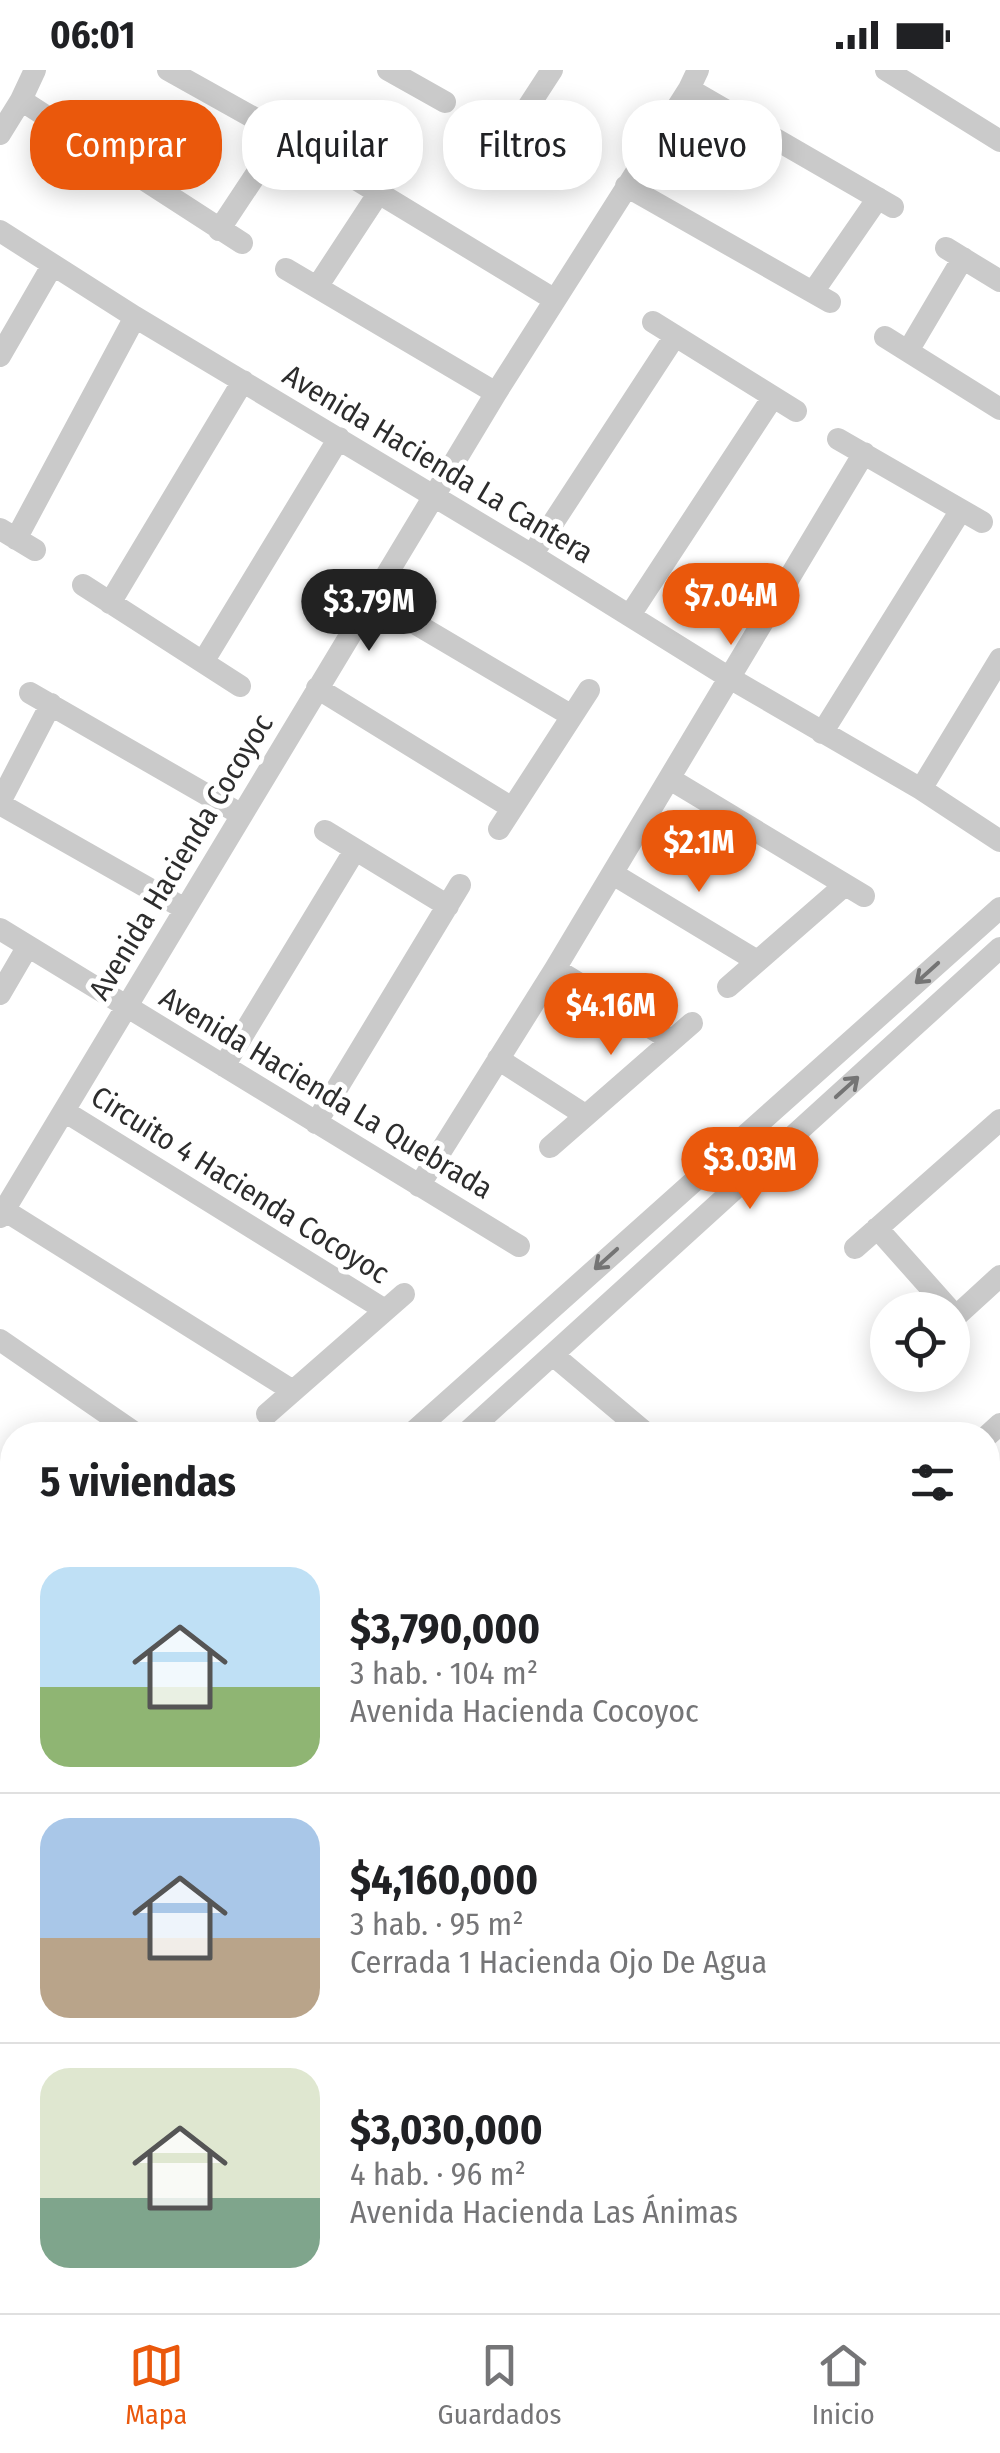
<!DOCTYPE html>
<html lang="es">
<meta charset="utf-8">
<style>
:root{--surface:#fff;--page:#f6f6f6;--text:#202124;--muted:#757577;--line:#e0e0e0;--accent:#ea580c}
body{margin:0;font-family:"Fira Sans Condensed",sans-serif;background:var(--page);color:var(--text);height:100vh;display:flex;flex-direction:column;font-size:38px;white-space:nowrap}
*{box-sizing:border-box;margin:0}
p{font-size:32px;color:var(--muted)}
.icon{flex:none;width:55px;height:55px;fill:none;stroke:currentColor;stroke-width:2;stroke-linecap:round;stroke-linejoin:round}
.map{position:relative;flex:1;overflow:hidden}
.sheet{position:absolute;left:0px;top:1352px;width:1000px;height:892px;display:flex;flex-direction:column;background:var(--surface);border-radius:40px 40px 0 0;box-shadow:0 5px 25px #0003}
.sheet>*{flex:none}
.top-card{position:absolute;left:30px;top:30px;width:940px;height:90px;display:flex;gap:20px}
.buttons{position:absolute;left:870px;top:1222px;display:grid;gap:20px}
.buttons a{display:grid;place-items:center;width:100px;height:100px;border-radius:50%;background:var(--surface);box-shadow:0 5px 25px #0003;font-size:50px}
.price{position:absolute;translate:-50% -85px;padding:0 22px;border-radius:35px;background:var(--accent);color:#fff;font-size:32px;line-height:65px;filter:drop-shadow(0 2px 5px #0008)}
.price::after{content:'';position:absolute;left:50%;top:60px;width:30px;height:22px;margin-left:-15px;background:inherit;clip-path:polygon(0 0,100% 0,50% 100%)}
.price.current{background:#222;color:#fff}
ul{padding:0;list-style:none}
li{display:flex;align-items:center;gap:30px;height:250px;padding:0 40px}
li+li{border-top:2px solid var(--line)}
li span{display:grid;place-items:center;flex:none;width:280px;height:200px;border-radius:30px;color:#555}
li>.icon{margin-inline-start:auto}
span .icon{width:120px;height:120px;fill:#fffc;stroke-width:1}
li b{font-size:42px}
h2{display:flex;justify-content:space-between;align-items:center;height:120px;padding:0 40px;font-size:42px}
.pill{padding:0 35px;border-radius:40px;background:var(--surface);box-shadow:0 5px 25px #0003;font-size:35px;line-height:90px}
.pill.current{background:var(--accent);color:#fff}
.status{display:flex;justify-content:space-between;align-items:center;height:70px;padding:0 50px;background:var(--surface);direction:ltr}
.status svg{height:28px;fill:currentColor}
.tabs{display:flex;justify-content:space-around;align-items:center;height:140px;border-top:2px solid var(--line);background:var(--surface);font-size:28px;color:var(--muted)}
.tabs a{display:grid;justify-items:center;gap:5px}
.tabs .current{color:var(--accent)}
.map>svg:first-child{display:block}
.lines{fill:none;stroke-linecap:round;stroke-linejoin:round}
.minor{stroke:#cacaca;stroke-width:22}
.major{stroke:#a5a5a5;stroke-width:28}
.oneway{stroke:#747474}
.labels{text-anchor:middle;stroke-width:10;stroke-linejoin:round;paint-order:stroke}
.street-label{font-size:30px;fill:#2d2d2d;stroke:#fff}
</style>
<div class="status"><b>06:01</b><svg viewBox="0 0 49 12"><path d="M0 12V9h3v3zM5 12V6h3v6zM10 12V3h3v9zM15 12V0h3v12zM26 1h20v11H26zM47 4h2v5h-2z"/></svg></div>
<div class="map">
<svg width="1000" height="2243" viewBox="0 0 1000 2243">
<rect width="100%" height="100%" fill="#fff"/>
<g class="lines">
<path class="minor" d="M168,0L299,73
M388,0L445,32
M886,0L1000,71
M689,19L893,137
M21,30L242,173
M0,64L21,30L35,0
M483,65L527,92
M502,77L552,0
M354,108L555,230
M626,116L830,232
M219,160L282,65
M0,161L135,247L532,485L728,607L921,719L1000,771
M946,178L1000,211
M286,199L496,323
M317,217L378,124
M813,222L878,128
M653,252L796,341
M885,267L1000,339
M908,281L963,188
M0,286L52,196
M838,369L982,452
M0,459L35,480
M16,469L135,247
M532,485L675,266
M83,515L240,616
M372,528L572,646
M110,533L243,311
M630,545L773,327
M203,592L339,368
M317,618L512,738
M30,623L242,745
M822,663L961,440
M670,709L864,826
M921,719L1000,589
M0,732L51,634
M0,734L185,839
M499,759L589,620
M325,761L448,836
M613,804L757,891
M0,859L519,1176
M555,899L671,970
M728,917L845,815
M0,924L28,876
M498,989L585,1045
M224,996L355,780
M64,1041L385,1240
M316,1053L460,815
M550,1077L692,953
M419,1116L555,899L864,383
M4,1140L293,1321
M0,1147L496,323L689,19L698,0
M877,1158L950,1240
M855,1178L1000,1050
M952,1250L1000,1206
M0,1270L138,1365
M553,1285L648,1365
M267,1344L404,1224
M410,1365L1000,838
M464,1365L1000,878
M988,1365L1000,1354
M0,1418L12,1426
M988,1553L1000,1564
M0,1566L12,1574
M988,1697L989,1699
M0,1730L12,1719
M988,1759L1000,1749
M0,1783L12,1772
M988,1921L1000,1930
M0,1956L12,1967
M988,2130L1000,2118
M318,2232L329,2243
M897,2232L915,2243
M28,2243L37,2232
M427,2243L439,2232
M861,2243L873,2232"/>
<path class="major" d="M0,2238L8,2243"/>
</g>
<defs><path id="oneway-shaft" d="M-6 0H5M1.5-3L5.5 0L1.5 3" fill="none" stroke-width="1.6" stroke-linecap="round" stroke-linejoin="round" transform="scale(2.5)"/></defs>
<g class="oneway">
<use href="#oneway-shaft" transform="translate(927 903) rotate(138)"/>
<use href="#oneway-shaft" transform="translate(847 1017) rotate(-42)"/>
<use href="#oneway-shaft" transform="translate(606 1189) rotate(138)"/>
</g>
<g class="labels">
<g class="street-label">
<text transform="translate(438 394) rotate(31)" y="10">Avenida Hacienda La Cantera</text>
<text transform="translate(181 787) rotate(-59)" y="10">Avenida Hacienda Cocoyoc</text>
<text transform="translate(326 1023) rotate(31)" y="10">Avenida Hacienda La Quebrada</text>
<text transform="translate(240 1115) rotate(32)" y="10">Circuito 4 Hacienda Cocoyoc</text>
</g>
</g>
</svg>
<div class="buttons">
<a><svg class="icon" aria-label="locate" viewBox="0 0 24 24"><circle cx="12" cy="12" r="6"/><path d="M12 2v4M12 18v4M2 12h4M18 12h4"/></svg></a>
</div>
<b class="price" style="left:731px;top:578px">$7.04M</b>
<b class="price current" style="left:369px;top:584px">$3.79M</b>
<b class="price" style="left:699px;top:825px">$2.1M</b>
<b class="price" style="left:611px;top:988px">$4.16M</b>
<b class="price" style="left:750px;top:1142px">$3.03M</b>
<div class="top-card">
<a class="pill current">Comprar</a>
<a class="pill">Alquilar</a>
<a class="pill">Filtros</a>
<a class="pill">Nuevo</a>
</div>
<section class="sheet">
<h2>5 viviendas<svg class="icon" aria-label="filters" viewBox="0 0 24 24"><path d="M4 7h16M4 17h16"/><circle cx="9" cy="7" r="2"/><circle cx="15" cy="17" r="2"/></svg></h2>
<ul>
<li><span style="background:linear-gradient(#bfe0f5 60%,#8fb573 0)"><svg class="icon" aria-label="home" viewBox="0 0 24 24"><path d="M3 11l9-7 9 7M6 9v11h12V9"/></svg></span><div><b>$3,790,000</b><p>3 hab. · 104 m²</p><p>Avenida Hacienda Cocoyoc</p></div></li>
<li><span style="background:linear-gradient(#a9c7e8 60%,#b9a48a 0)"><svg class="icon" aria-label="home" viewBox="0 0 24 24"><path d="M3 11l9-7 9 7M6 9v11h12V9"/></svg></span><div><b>$4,160,000</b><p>3 hab. · 95 m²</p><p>Cerrada 1 Hacienda Ojo De Agua</p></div></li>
<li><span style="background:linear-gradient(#dfe7d0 65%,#7fa58c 0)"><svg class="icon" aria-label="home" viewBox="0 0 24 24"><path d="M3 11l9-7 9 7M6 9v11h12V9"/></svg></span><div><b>$3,030,000</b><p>4 hab. · 96 m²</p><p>Avenida Hacienda Las Ánimas</p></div></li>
</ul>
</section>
</div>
<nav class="tabs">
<a class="current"><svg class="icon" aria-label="map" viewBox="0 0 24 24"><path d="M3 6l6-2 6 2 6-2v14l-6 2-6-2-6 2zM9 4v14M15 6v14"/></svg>Mapa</a>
<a><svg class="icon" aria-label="saved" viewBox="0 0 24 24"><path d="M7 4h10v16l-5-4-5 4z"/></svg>Guardados</a>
<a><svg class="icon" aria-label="home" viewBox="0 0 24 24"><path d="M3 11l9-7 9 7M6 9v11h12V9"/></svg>Inicio</a>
</nav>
